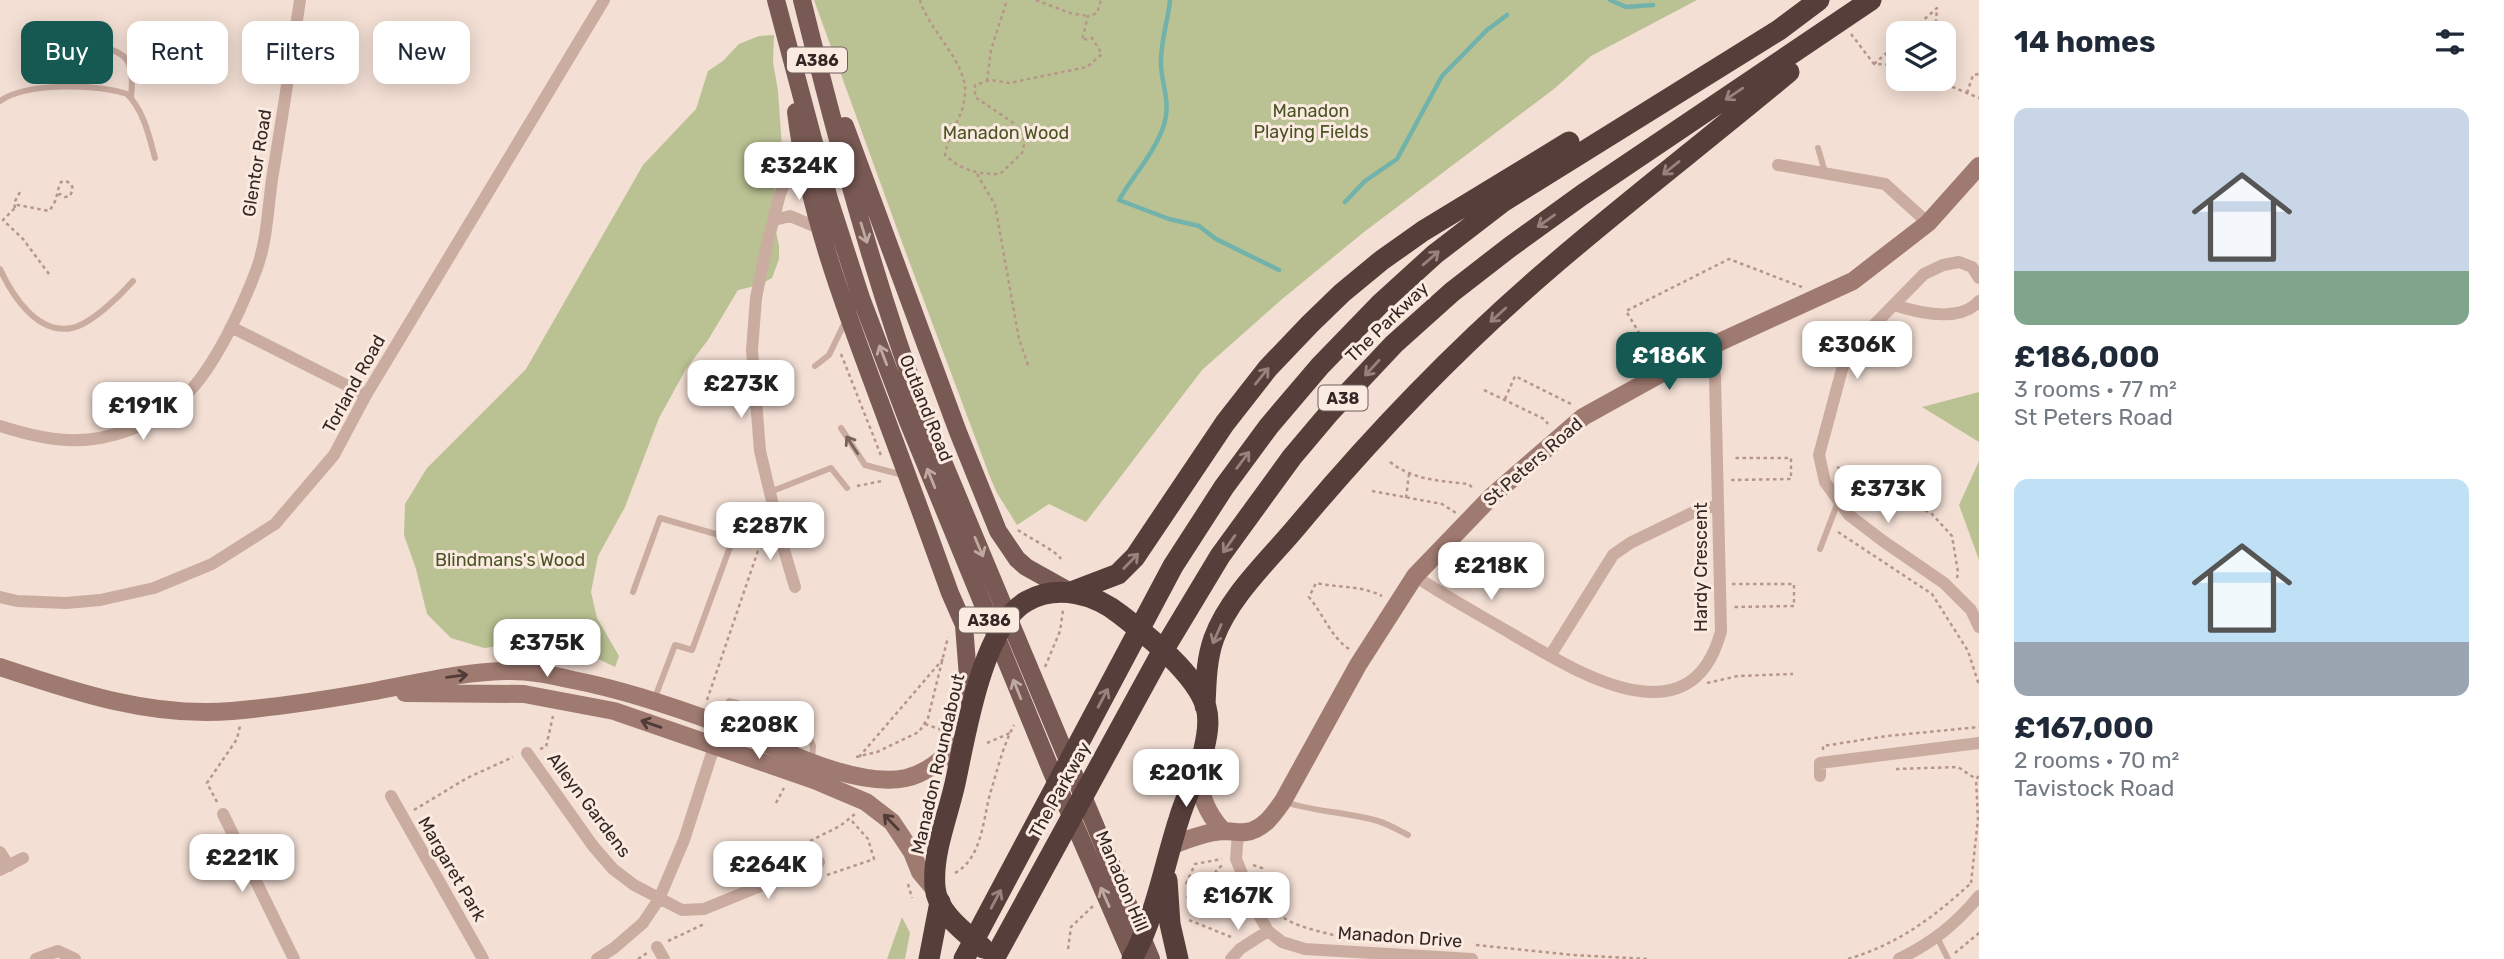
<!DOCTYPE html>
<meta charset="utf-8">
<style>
:root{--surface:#fff;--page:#f2f2f3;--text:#1f2937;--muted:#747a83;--accent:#165852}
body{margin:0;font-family:Rubik,sans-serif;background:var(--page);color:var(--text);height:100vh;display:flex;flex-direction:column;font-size:26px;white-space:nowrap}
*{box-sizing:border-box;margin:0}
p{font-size:23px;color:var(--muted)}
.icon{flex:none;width:38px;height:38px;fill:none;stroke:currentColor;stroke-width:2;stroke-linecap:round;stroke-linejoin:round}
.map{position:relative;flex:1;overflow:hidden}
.side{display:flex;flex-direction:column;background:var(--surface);width:525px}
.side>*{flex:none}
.banner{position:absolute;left:21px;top:21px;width:665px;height:63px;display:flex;gap:14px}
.fabs{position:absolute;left:1886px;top:21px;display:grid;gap:14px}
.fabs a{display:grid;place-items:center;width:70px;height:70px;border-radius:14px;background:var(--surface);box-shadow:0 4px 18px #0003;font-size:35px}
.price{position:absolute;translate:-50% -60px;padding:0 16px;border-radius:14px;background:#fff;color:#222;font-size:23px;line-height:46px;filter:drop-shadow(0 2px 4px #0008)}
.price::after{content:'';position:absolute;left:50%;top:42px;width:21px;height:16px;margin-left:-10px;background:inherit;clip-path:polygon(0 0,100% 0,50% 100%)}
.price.on{background:var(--accent);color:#fff}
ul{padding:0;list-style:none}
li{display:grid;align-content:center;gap:14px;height:371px;padding:0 35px}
li span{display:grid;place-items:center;height:217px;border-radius:14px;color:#555}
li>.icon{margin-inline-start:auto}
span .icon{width:126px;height:126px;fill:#fffc;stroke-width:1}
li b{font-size:30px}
h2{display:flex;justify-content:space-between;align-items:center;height:84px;padding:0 35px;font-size:30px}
.tag{padding:0 24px;border-radius:14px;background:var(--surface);box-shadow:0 4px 18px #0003;font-size:24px;line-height:63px}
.tag.on{background:var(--accent);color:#fff}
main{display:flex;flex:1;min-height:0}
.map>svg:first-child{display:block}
.green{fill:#bac293}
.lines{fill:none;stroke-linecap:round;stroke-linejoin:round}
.stream{stroke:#71b2aa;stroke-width:4.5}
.path{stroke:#b7968a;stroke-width:2.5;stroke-dasharray:3.5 3.5;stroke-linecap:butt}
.lane{stroke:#cbaca0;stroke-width:6}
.street{stroke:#cbaca0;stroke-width:12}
.secondary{stroke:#9f7a71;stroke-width:18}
.primary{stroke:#785953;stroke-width:18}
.highway{stroke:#563e3a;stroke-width:21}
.oneway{stroke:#98837c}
.oneway2{stroke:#c0a9a1}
.oneway3{stroke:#78625c}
.oneway4{stroke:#4f3b37}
.labels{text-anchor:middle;stroke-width:6;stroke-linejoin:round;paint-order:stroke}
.shield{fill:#faeae0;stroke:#6f615c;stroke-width:2}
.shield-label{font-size:16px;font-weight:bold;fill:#342624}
.park-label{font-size:18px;fill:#4a5425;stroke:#faeae0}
.street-label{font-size:18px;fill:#342624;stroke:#faeae0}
</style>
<main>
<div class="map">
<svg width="1979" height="959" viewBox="0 0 1979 959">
<rect width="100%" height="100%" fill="#f3dfd4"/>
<path class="green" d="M814,0H1697L1591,56L1554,89L1364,232L1281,300L1202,370L1086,522L1049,504L1017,525L997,493L990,477L900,237Z
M774,35L773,62L778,91L782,147L771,211L779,245V259L772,278L759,285L738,290L708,340L686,369L659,418L625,507L598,556L591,592L597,618L619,656L615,667L577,649L515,644L484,648L451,638L427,614L416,569L404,535L405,504L427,468L526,369L643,165L696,109L708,71L723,61L739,44L759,36Z
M1979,392V442L1922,407Z
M1979,461V560L1959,505Z
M902,917L910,933L905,959H887Z"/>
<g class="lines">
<path class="stream" d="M1170,0C1168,22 1160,42 1161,65C1162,86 1171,103 1164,125C1154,154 1134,174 1119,200L1169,219L1199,226L1216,239L1279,270
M1610,0L1626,7L1653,5
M1345,202L1365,181L1397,159L1442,76L1487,30L1507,15"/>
<path class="path" d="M920,0C927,28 967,62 965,93C964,118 949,129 945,155C962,171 978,174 1000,174L1022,153L1025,141L1015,124L975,97V85L991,80L1009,83L1087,67L1102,54L1092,38L1082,40L1088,16L1097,13L1101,0
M1036,0L1070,13L1088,16
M1909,33L1937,8L1935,33
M1851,34L1874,64L1899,65
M1874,64L1899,42
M1932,79L1943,83
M1942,79L1943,83L1979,98
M987,81L991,50L1007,0
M1967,93L1973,75L1979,74
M977,174L995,205L1019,339L1028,365
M15,208L14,203L20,192
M49,274L23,239L3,220L18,205L49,211C59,198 55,195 61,182L66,181L71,184L73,189L70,196L65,197L60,194L57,196
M841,354L882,458
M1654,358L1626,311L1729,259L1802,287
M1484,390L1544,419L1548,424
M1505,399L1515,376L1571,404
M1390,462C1413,480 1440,481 1469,484L1474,490
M1837,467L1931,513L1952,536L1958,572L1957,578
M1731,480L1791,479V458H1732
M857,486L882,481
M1372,491L1442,504L1456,513
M1406,498L1409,474
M1018,530C1029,538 1055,550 1061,559
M1838,532L1932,594L1968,651L1979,685
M1732,584H1794V606L1734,607
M1349,649C1331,637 1323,614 1309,597L1316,583C1339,588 1360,585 1382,596
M540,656L564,660
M1045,667L1060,631L1063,610
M1707,683L1738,676L1793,674
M707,700L761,542L768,537
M925,724L942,730
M987,743L1010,733
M540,749L546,747L553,716
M1823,750V746L1887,736L1979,727
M856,757L877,752L919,732L928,718L948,637
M859,757L943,659
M1896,769L1958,767L1976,779
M217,802L207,783L237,739L240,726
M776,803L784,788
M414,810L467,778L513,757
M810,841L840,826L855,814
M1253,865L1262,868L1269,900
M955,873C982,858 983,820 990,794C997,771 1003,746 1014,725
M827,875L874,859L868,839L850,819
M1189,879L1207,889
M1971,883L1978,819L1976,779L1979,776
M908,884L912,898
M1186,884L1195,864L1222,859
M1186,897L1195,899C1209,890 1211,872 1224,864
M1273,909C1289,926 1315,930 1337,936
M1189,920L1231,937
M668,941L706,923
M1476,945L1573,955L1647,959
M1068,949L1071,927L1093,906
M1955,953L1979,933
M638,959L647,953
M1848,959C1898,944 1933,918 1971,883"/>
<path class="lane" d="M89,44C126,52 135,56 131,98
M0,101C27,82 96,84 127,94C144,111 149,136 155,158
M1818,148L1825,172
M0,269C12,295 37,335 72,328C91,324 120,296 133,281
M815,366L829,355L845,322
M841,428L865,465L903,475
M770,492L831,468L847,488
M1820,549L1838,502
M633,592L660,518L733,539
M654,700L675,645L692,650L733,539L776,521
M722,723L729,701L767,711L810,739L813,746L812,760
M1285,802C1315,812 1347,812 1378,821C1388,824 1398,830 1408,835
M1937,937L1948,959"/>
<path class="street" d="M1778,165L1885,184L1928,223
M774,220L790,216L821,229
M1979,278L1972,267L1959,262L1943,265L1924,274L1870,329L1844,362L1819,455L1825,482L1849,515L1883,541L1944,583L1971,610L1979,627
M1894,305C1919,313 1960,323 1979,301
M231,327L366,395
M0,426C22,433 44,439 67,440C109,442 154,425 184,397C214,369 243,306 257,268C267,240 268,208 272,179C282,119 291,60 300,0
M1415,576C1446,597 1480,615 1512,634C1575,671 1691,745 1721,631L1715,377L1711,346
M795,587L782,543L760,451L752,350L756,298L766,249L780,194L800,147
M0,597L17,601L66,603L100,600L154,588L212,564L275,524L334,455L366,395L604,0
M1550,656L1613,555L1630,543L1702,508L1718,506
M527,753L593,846L613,869L634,885L682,910L704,909L819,862
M1820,776V763L1979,743
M391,796L483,959
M223,814L294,959
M1238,833L1236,859L1259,915L1268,931L1282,942L1305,949L1472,959
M0,852L9,866
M0,870L23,858
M657,947L664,959
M36,959L58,951L75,959
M597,959L614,948L643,923L659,899L684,840L721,725
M1231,959L1240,949L1268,931
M1899,959C1932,943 1956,924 1979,896"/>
<path class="secondary" d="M0,667C75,692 152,718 232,711C278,707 324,700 369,692C414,684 459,672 505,671C528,670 551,675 573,680C624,690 672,706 720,724C771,744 852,789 906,778C929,773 946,755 963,740
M405,693L524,694L614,711L814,780L866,802L892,822L912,852L920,872L935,890
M1199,769C1199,794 1206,812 1223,831
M1171,846C1185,840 1208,832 1224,831C1231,831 1239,833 1246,832C1263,830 1274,814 1283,801L1358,665L1415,576L1492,496L1583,417L1711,346L1853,281L1928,223L1979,166"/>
<path class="primary" d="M776,0L829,199L861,298L907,419L1051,770L1133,959
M802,0C837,141 874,280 924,416L1151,959
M796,112C808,212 845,309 880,402C904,466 927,529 950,593L964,625L970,703
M845,126L958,432L998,531L1017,559L1026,567L1069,591"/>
<path class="highway" d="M1071,592L1118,574L1135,557L1225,423L1268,368L1310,324L1342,293L1382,260L1423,231L1569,142
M1205,706C1206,684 1206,660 1214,638C1230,595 1270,559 1299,524C1376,432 1460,345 1551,267C1629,200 1710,138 1789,72
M1167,880L1170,924L1178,959
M983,948C966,933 937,913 935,887C932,851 949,814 956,779C966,732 983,625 1027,601C1058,584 1095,594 1121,615C1148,636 1196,674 1206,707C1210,721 1207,736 1204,749C1199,773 1186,795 1179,819C1164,865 1156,916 1132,959
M929,959L940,902
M964,959L1173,566L1224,487L1269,426L1320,366L1380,304L1435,254L1504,201L1779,30L1819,0
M994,959L1158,659L1220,556L1292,457L1330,412L1394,344L1452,292L1510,247L1582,195L1871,0"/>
</g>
<defs><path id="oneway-shaft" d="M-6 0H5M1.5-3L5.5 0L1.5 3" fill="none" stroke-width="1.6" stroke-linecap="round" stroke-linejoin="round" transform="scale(1.75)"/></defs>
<g class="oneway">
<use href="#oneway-shaft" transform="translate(1734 94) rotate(146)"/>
<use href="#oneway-shaft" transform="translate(1671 168) rotate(141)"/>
<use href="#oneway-shaft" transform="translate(1546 221) rotate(145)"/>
<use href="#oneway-shaft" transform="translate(1431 258) rotate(-41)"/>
<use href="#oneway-shaft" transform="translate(1498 315) rotate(138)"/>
<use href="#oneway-shaft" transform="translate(1372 368) rotate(133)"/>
<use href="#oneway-shaft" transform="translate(1262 376) rotate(-51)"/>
<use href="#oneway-shaft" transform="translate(1243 460) rotate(-53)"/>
<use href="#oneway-shaft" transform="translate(1229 544) rotate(125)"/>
<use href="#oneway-shaft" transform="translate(1131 561) rotate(-46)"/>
<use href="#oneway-shaft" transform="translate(1217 634) rotate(114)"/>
<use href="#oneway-shaft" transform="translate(1103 698) rotate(-62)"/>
<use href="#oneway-shaft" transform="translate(996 899) rotate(-62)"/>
</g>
<g class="oneway2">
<use href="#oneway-shaft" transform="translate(864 233) rotate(73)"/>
<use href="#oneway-shaft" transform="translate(883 355) rotate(-111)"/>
<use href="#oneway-shaft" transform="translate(931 478) rotate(-112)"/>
<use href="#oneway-shaft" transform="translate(979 547) rotate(67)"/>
<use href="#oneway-shaft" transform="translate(1017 689) rotate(-112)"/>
<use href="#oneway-shaft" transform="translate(1105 897) rotate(-114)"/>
</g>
<use class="oneway3" href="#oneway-shaft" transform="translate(852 445) rotate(-123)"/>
<g class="oneway4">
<use href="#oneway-shaft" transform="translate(457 676) rotate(-7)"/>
<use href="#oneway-shaft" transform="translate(651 724) rotate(-161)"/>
<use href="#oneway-shaft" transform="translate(891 822) rotate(-134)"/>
</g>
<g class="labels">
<g class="shield">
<rect x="787" y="47.5" width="60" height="25" rx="5"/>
<rect x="1318.5" y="385.5" width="49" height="25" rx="5"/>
<rect x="959" y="607.5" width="60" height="25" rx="5"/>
</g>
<g class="shield-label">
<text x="817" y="66">A386</text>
<text x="1343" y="404">A38</text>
<text x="989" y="626">A386</text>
</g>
<g class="park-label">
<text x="1311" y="117">Manadon<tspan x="1311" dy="21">Playing Fields</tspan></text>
<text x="1006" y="139">Manadon Wood</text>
<text x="510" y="566">Blindmans's Wood</text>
</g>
<g class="street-label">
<text transform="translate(257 163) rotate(-81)" y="6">Glentor Road</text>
<text transform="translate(1387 322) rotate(-44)" y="6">The Parkway</text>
<text transform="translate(354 384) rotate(-61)" y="6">Torland Road</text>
<text transform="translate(926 408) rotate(68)" y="6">Outland Road</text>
<text transform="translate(1533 462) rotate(-41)" y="6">St Peters Road</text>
<text transform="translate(1701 567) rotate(-90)" y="6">Hardy Crescent</text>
<text transform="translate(938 764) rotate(-77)" y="6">Manadon Roundabout</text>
<text transform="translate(1060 790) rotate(-61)" y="6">The Parkway</text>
<text transform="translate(589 805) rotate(53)" y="6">Alleyn Gardens</text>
<text transform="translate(452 869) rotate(60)" y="6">Margaret Park</text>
<text transform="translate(1122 881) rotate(67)" y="6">Manadon Hill</text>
<text transform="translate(1400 937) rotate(4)" y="6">Manadon Drive</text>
</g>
</g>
</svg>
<div class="fabs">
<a><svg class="icon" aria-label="layers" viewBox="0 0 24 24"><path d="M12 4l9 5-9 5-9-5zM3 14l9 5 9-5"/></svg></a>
</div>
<b class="price" style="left:799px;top:202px">£324K</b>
<b class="price" style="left:1857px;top:381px">£306K</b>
<b class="price on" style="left:1669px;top:392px">£186K</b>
<b class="price" style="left:741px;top:420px">£273K</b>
<b class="price" style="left:143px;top:442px">£191K</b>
<b class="price" style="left:1888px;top:525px">£373K</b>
<b class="price" style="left:770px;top:562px">£287K</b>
<b class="price" style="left:1491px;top:602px">£218K</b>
<b class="price" style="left:547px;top:679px">£375K</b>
<b class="price" style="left:759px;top:761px">£208K</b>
<b class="price" style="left:1186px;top:809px">£201K</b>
<b class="price" style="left:242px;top:894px">£221K</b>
<b class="price" style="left:768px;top:901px">£264K</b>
<b class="price" style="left:1238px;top:932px">£167K</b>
<div class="banner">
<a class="tag on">Buy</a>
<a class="tag">Rent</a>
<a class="tag">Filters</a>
<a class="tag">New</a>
</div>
</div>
<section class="side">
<h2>14 homes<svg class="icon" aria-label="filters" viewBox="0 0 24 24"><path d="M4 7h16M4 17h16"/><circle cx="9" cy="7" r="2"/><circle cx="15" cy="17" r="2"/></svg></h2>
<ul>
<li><span style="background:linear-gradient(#c9d6e8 75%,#7fa58c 0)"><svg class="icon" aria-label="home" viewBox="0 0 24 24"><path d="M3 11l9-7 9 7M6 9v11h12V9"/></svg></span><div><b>£186,000</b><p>3 rooms · 77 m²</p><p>St Peters Road</p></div></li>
<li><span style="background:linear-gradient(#bfe0f5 75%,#9aa5b1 0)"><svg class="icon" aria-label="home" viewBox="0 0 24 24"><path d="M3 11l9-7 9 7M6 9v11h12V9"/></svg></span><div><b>£167,000</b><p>2 rooms · 70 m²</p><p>Tavistock Road</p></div></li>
</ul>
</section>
</main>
